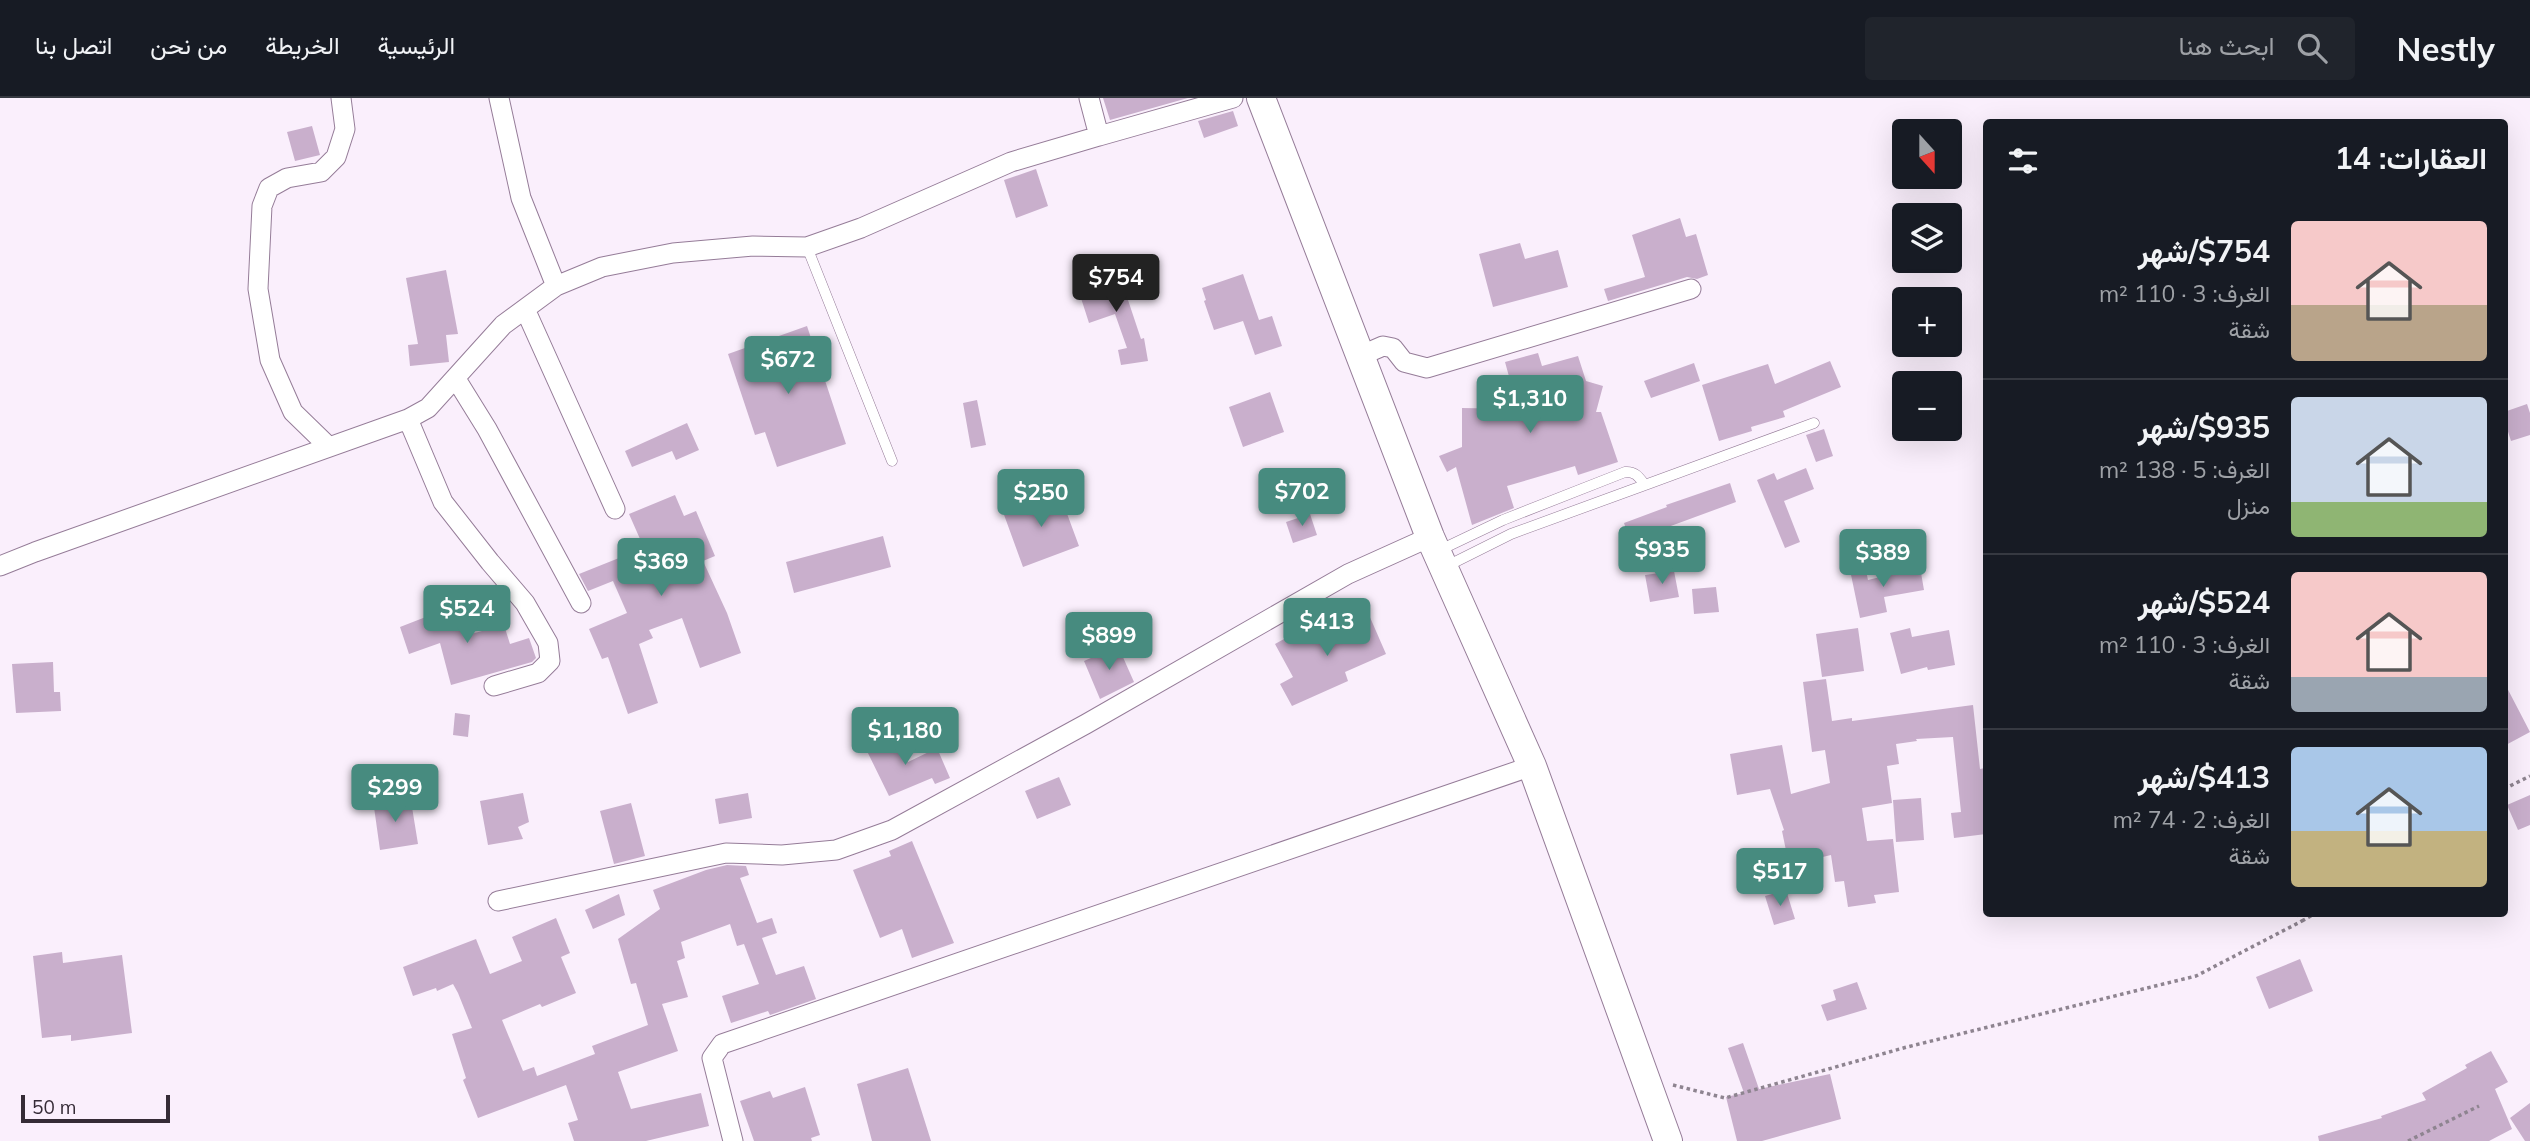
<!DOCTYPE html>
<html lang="ar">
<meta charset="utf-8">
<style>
:root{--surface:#171b24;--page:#20242c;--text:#f1f3f6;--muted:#9ea1a6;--line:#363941;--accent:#478b7f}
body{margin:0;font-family:Mulish,Vazirmatn,sans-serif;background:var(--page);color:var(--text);direction:rtl;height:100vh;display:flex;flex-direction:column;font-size:26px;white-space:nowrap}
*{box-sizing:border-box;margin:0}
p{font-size:23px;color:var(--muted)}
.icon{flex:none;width:38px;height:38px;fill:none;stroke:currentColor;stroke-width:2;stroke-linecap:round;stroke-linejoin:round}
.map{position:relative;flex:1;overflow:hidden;direction:ltr}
.drawer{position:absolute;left:1983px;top:21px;width:525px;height:798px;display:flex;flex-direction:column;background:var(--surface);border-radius:7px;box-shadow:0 7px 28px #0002;direction:rtl}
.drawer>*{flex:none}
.needle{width:46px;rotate:159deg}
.buttons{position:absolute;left:1892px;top:21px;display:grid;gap:14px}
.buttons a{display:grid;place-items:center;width:70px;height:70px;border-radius:7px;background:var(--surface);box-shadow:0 7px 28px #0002;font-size:35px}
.scale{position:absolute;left:21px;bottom:18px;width:149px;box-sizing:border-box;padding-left:7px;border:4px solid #352b36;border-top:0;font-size:19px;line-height:24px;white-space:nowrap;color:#352b36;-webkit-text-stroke:5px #faeffc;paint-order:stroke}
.price{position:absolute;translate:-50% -60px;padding:0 16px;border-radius:7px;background:var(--accent);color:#fff;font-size:23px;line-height:46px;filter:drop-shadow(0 2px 4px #0008)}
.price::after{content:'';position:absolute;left:50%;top:42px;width:21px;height:16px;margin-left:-10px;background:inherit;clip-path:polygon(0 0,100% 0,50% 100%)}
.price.on{background:#222;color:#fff}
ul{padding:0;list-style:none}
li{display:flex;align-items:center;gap:21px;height:175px;padding:0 21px}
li+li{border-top:2px solid var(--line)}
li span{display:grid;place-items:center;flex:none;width:196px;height:140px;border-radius:7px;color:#555}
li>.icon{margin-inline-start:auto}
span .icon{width:84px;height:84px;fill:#fffc;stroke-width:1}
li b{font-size:30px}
h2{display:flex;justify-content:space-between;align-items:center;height:84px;padding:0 21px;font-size:30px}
header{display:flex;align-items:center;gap:42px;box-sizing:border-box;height:98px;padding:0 35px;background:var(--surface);border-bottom:2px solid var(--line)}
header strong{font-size:33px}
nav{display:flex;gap:38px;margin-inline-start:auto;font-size:24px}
.search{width:490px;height:63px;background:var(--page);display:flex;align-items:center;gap:18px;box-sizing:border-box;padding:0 24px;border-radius:7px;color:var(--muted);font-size:26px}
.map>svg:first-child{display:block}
.building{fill:#c9afcc}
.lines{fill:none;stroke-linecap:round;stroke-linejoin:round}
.service-casing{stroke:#957c98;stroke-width:11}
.minor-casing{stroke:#957c98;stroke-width:21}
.secondary-casing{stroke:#957c98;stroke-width:30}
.path{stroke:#8e8490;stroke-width:3.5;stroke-dasharray:3.5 3.5;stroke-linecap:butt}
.service{stroke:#fff;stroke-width:10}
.minor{stroke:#fff;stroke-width:19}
.secondary{stroke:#fff;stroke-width:28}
</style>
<header>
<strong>Nestly</strong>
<div class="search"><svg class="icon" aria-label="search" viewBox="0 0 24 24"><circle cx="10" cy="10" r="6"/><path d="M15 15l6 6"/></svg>ابحث هنا</div>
<nav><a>الرئيسية</a><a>الخريطة</a><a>من نحن</a><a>اتصل بنا</a></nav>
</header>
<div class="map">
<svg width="2530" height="1043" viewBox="0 0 2530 1043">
<rect width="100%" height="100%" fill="#faeffc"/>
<path class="building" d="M1103,0H1188L1110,22Z
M1233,13L1238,28L1204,40L1198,23Z
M312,28L320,57L295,63L287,34Z
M1036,71L1048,108L1016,120L1004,82Z
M1680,120L1686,139L1696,136L1708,177L1697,181L1687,179L1608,203L1604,191L1645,179L1632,137Z
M1520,145L1525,161L1558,152L1568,189L1493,209L1479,156Z
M1117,169L1141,241L1144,240L1148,263L1121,267L1118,252L1127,250L1115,216L1089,225L1080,197L1099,191L1094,177Z
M446,172L458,236L446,237L449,264L410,268L408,247L418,246L406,180Z
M1243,176L1259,222L1272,218L1282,248L1255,257L1243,223L1214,232L1204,203L1206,202L1202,190Z
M807,228L846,346L777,369L765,334L755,337L728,256Z
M1538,255L1542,268L1578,258L1586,283L1603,288L1596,314H1601L1618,364L1578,377L1575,368L1507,388L1514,410L1472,427L1456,369L1447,374L1439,358L1462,349V310L1518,311L1505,264Z
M1830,263L1841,289L1783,313L1785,319L1751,329L1752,333L1719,343L1702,287L1768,266L1775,286Z
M1694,265L1700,283L1651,300L1644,283Z
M1270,294L1284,334L1243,349L1229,309Z
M977,302L986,347L971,350L963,305Z
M2527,306L2530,315V337L2511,343L2504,321V314Z
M687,325L699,352L676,362L672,353L632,369L625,353Z
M1824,331L1833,358L1816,364L1806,337Z
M1806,370L1814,391L1784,403L1800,444L1785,450L1757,382L1774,375L1777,382Z
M1730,385L1736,404L1630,443L1624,425L1667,409L1666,407Z
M1059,394L1079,448L1023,469L1003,414Z
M675,397L684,418L696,413L715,458L703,463L727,515L741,555L700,570L682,520L649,532L653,540L639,546L658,605L628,616L608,559L602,561L589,531L627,515L613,483L588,493L579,476L644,450L629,416Z
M1310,416L1317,437L1293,445L1286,424Z
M883,438L891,469L794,495L786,464Z
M1865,468L1868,482L1920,469L1924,492L1884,499L1887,514L1860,520L1850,472Z
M1674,473L1679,499L1650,504L1645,477Z
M1716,489L1719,514L1694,516L1692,491Z
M462,506L471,536L504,527L510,546L529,540L536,560L532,564L451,587L440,545L409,556L400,529L436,515L435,514Z
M1369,517L1386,556L1345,574L1348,583L1292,608L1280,586L1293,579L1275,546L1304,530L1311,542Z
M1858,530L1864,573L1822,579L1816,536Z
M1910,530L1912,539L1949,532L1955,567L1928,572L1927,569L1901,576L1890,535Z
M1118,548L1134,584L1100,601L1084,563Z
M53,564L54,594H60L61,613L16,615L12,566Z
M1826,581L1832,623L1852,620V623L1973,607L1980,671L1985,670L1986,684V736L1954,740L1951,715L1961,714L1953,639L1916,641L1917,643L1896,646L1899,666L1887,668L1892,705L1862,710L1867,743L1893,741L1899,794L1874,797L1876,805L1848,809L1844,783L1835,784L1831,757L1789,767L1782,733L1784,732L1770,691L1737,697L1730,656L1782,647L1791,696L1830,685L1825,652L1812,654L1803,584Z
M2504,584L2530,634L2504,648Z
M455,615L470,617L468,639L453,637Z
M880,642L884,652L900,645L908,664L937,650L950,680L935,686L932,680L889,698L865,649Z
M1059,679L1071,707L1037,721L1025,693Z
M523,695L529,724L518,729L523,741L488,747L480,703Z
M748,695L752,720L719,726L715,701Z
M2530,697V727L2518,732L2507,707Z
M389,700L390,706L411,703L418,746L380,752L373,702Z
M1921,700L1924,742L1896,744L1893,702Z
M631,705L645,758L614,766L600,713Z
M912,743L954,845L912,860L902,831L880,840L853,772L891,758L889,753Z
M727,767L746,768L749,777L740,780L757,825L772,820L777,835L762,840L776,877L804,868L816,901L770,917L768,913L731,925L722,898L759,886L744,846L737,848L730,826L681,844L685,860L677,863L688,899L662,906L678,953L618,974L631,1011L701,995L709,1028L646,1043H574L568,1025L578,1022L566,987L478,1020L463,982L466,980L452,936L472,930L458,895L453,886L437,893L436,890L413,898L403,869L476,841L490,876L522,863L512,839L556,820L570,855L561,859L576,895L542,909L540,906L502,922L523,973L534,969L537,978L595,956L592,948L648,927L636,885L631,886L618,841L660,811L653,792L706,772Z
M1786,792L1795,821L1774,827L1765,798Z
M619,796L625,817L593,831L585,812Z
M62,854L63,865L122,857L132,935L71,943V937L42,940L33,858Z
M2300,861L2313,893L2269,911L2256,879Z
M1857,884L1867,911L1827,923L1821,907L1836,902L1833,892Z
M1743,945L1759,991L1830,976L1841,1021L1762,1043H1737L1726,999L1744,995L1728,950Z
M2491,953L2508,984L2495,991L2512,1031L2489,1043H2319L2318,1038L2382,1020L2381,1018L2426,1002L2422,995L2467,970L2465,967Z
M908,970L931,1043H872L857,986Z
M805,989L820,1037L811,1040L812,1043H754L740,1003L770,993L773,1000Z
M2530,1005V1043H2525L2510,1020Z"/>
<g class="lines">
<defs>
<path id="service" d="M807,149L892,363
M1645,387L1814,325
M1440,452L1503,422L1625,374C1635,373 1639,379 1645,387L1511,436L1447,468"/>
<path id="minor" d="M499,0L521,100L556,188
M1089,0L1099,38L1233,0
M525,211L615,411
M1360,258L1383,248L1393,250L1404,264L1427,270L1691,191
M456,281L487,331L581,505
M408,321L443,404L490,464L525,505L548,545L550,563L538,575L494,588
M329,349L293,314L270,262L258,191L262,108L269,90L287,80L321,74L336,59L345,31L341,0
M0,468L35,454L408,321L428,310L503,227L556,188L602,169L673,155L753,148L807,149L861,130L1011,64L1099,38
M498,803L726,755L782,757L836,752L892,732L1086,626L1348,476L1430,439
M733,1043L712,960L722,946L1532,668"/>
<path id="secondary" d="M1261,0L1430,439L1532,668L1668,1043"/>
</defs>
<use href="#service" class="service-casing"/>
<use href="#minor" class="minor-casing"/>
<use href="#secondary" class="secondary-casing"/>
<path class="path" d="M2504,691L2530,678
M2302,823L2314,816
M1673,987L1725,1000L1907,949L2196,878L2302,823L2298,816
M2408,1043L2479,1008"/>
<use href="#service" class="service"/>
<use href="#minor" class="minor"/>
<use href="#secondary" class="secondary"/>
</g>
</svg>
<div class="buttons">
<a><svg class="needle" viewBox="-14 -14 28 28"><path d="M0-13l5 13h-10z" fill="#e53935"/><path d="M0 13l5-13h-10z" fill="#9ea1a6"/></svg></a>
<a><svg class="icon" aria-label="layers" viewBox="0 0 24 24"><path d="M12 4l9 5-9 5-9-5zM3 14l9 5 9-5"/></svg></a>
<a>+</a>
<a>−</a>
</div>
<div class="scale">50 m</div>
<b class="price on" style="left:1116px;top:216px">$754</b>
<b class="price" style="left:788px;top:298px">$672</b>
<b class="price" style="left:1530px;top:337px">$1,310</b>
<b class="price" style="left:1302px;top:430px">$702</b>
<b class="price" style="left:1041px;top:431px">$250</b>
<b class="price" style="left:1662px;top:488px">$935</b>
<b class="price" style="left:1883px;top:491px">$389</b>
<b class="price" style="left:661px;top:500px">$369</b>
<b class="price" style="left:467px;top:547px">$524</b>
<b class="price" style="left:1327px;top:560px">$413</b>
<b class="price" style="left:1109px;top:574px">$899</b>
<b class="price" style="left:905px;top:669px">$1,180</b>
<b class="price" style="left:395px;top:726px">$299</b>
<b class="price" style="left:1780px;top:810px">$517</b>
<section class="drawer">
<h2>العقارات: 14<svg class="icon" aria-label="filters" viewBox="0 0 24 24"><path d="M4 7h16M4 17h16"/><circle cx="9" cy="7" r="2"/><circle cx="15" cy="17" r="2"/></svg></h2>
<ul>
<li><span style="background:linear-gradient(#f6c9c9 60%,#b9a48a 0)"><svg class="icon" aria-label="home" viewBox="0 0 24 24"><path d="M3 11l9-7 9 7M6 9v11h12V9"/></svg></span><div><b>$754/شهر</b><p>الغرف: 3 · 110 m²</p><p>شقة</p></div></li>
<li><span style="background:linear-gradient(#c9d6e8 75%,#8fb573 0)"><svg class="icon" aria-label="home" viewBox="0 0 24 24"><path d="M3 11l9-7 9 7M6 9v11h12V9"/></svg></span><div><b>$935/شهر</b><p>الغرف: 5 · 138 m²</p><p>منزل</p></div></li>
<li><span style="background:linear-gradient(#f6c9c9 75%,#9aa5b1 0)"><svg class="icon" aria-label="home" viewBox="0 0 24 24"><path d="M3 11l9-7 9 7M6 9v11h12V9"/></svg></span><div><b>$524/شهر</b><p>الغرف: 3 · 110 m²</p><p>شقة</p></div></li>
<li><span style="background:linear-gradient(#a9c7e8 60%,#c2b280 0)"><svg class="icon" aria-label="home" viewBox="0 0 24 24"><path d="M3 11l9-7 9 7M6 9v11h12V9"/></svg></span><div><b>$413/شهر</b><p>الغرف: 2 · 74 m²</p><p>شقة</p></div></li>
</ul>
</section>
</div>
